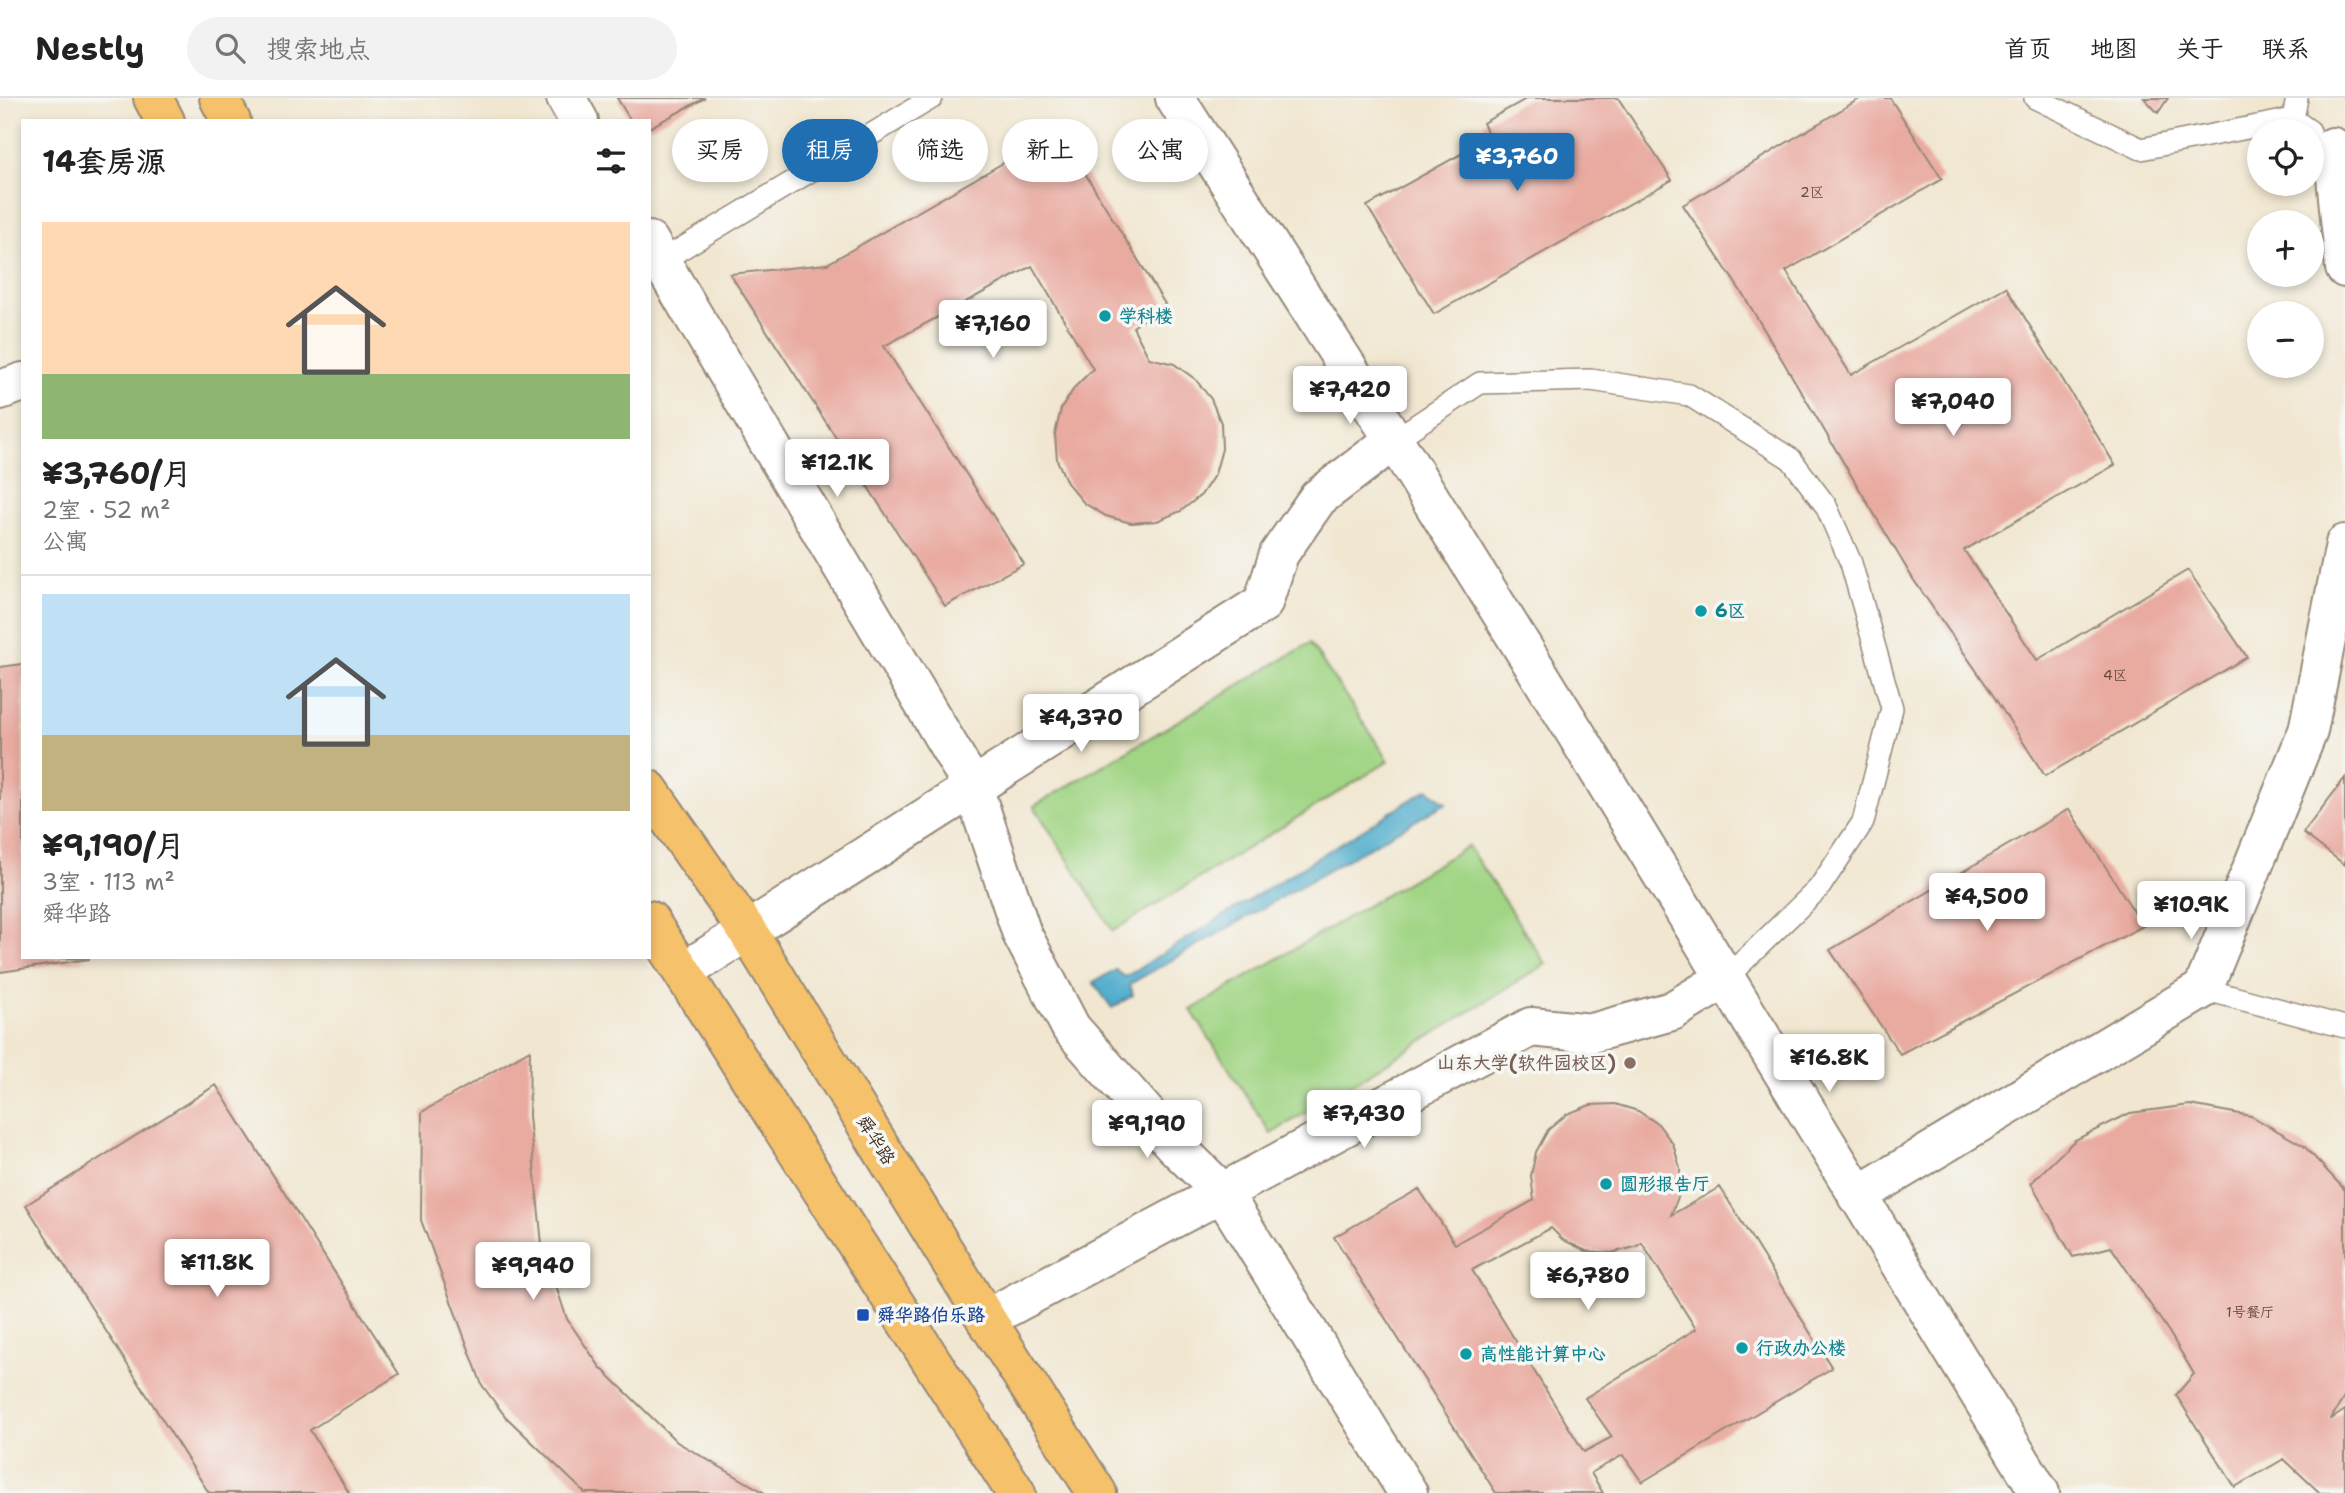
<!DOCTYPE html>
<html lang="zh">
<meta charset="utf-8">
<style>
:root{--surface:#fff;--page:#f2f2f2;--text:#222;--muted:#767676;--line:#e0e0e0;--accent:#1f6fb2}
body{margin:0;font-family:"Shantell Sans","LXGW WenKai TC",sans-serif;background:var(--page);color:var(--text);height:100vh;display:flex;flex-direction:column;font-size:26px;white-space:nowrap}
*{box-sizing:border-box;margin:0}
p{font-size:23px;color:var(--muted)}
.icon{flex:none;width:38px;height:38px;fill:none;stroke:currentColor;stroke-width:2;stroke-linecap:round;stroke-linejoin:round}
.map{position:relative;flex:1;overflow:hidden}
.details{position:absolute;left:21px;top:21px;width:630px;height:840px;display:flex;flex-direction:column;background:var(--surface);border-radius:0px;box-shadow:0 4px 10px #0003}
.details>*{flex:none}
.guide{position:absolute;left:672px;top:21px;width:665px;height:63px;display:flex;gap:14px}
.controls{position:absolute;left:2247px;top:21px;display:grid;gap:14px}
.controls a{display:grid;place-items:center;width:77px;height:77px;border-radius:50%;background:var(--surface);box-shadow:0 4px 10px #0003;font-size:35px}
.price{position:absolute;translate:-50% -60px;padding:0 16px;border-radius:7px;background:#fff;color:#222;font-size:23px;line-height:46px;filter:drop-shadow(0 2px 4px #0008)}
.price::after{content:'';position:absolute;left:50%;top:42px;width:21px;height:16px;margin-left:-10px;background:inherit;clip-path:polygon(0 0,100% 0,50% 100%)}
.price.current{background:var(--accent);color:#fff}
ul{padding:0;list-style:none}
li{display:grid;align-content:center;gap:14px;height:371px;padding:0 21px}
li+li{border-top:2px solid var(--line)}
li span{display:grid;place-items:center;height:217px;border-radius:0px;color:#555}
li>.icon{margin-inline-start:auto}
span .icon{width:126px;height:126px;fill:#fffc;stroke-width:1}
li b{font-size:30px}
h2{display:flex;justify-content:space-between;align-items:center;height:84px;padding:0 21px;font-size:30px}
.chip{padding:0 24px;border-radius:32px;background:var(--surface);box-shadow:0 4px 10px #0003;font-size:24px;line-height:63px}
.chip.current{background:var(--accent);color:#fff}
header{display:flex;align-items:center;gap:42px;box-sizing:border-box;height:98px;padding:0 35px;background:var(--surface);border-bottom:2px solid var(--line)}
header strong{font-size:33px}
nav{display:flex;gap:38px;margin-inline-start:auto;font-size:24px}
.search{width:490px;height:63px;background:var(--page);display:flex;align-items:center;gap:18px;box-sizing:border-box;padding:0 24px;border-radius:38px;color:var(--muted);font-size:26px}
.map>svg:first-child{display:block}
.green{fill:#a1d585;stroke:#6e8052;stroke-width:2}
.water{fill:#4daccc;stroke:#446b75;stroke-width:2}
.building{fill:#e9aaa0;fill-rule:evenodd}
.lines{fill:none;stroke-linecap:round;stroke-linejoin:round}
.service-casing{stroke:#968878;stroke-width:24}
.minor-casing{stroke:#968878;stroke-width:42}
.tertiary-casing{stroke:#968878;stroke-width:42}
.primary-casing{stroke:#968878;stroke-width:42}
.service{stroke:#fff;stroke-width:21}
.minor{stroke:#fff;stroke-width:38}
.tertiary{stroke:#fff;stroke-width:38}
.primary{stroke:#f5c16b;stroke-width:38}
.culture-dot{fill:#0f9aa8;stroke:#f6f6f2;stroke-width:2.5}
.education-dot{fill:#8d6e63;stroke:#f6f6f2;stroke-width:2.5}
.transit-dot{fill:#1a4fb4;stroke:#f6f6f2;stroke-width:2.5}
.labels{text-anchor:middle;stroke-width:7;stroke-linejoin:round;paint-order:stroke}
.number-label{font-size:14px;fill:#664a3e}
.culture-label{font-size:18px;font-weight:bold;fill:#0d838f;stroke:#f6f6f2;text-anchor:start}
.education-label{font-size:18px;font-weight:bold;fill:#785e54;stroke:#f6f6f2;text-anchor:end}
.street-label{font-size:18px;fill:#3b2a1e;stroke:#f6f6f2}
.transit-label{font-size:18px;font-weight:bold;fill:#164399;stroke:#f6f6f2;text-anchor:start}
</style>
<header>
<strong>Nestly</strong>
<div class="search"><svg class="icon" aria-label="search" viewBox="0 0 24 24"><circle cx="10" cy="10" r="6"/><path d="M15 15l6 6"/></svg>搜索地点</div>
<nav><a>首页</a><a>地图</a><a>关于</a><a>联系</a></nav>
</header>
<div class="map">
<svg width="2345" height="1395" viewBox="0 0 2345 1395">
<rect width="100%" height="100%" fill="#f6f6f2"/>
<filter id="ink" filterUnits="userSpaceOnUse"><feTurbulence type="fractalNoise" baseFrequency=".0143" numOctaves="2"/><feDisplacementMap in="SourceGraphic" scale="14" xChannelSelector="R" yChannelSelector="G"/><feConvolveMatrix kernelMatrix="1 2 1 2 8 2 1 2 1" color-interpolation-filters="sRGB"/></filter>
<filter id="wash" filterUnits="userSpaceOnUse"><feTurbulence type="fractalNoise" baseFrequency=".00686" numOctaves="4" result="noise"/><feDisplacementMap in="SourceGraphic" scale="28" xChannelSelector="R" yChannelSelector="G"/><feGaussianBlur stdDeviation="1.57" result="paint"/><feColorMatrix in="noise" values="0 0 0 0 0 0 0 0 0 0 0 0 0 0 0 0 0 1.4 0 .05"/><feComposite in="paint" operator="in"/></filter>
<g filter="url(#wash)">
<rect width="100%" height="100%" fill="#f1e7d1"/>
<path class="green" d="M1310,545L1389,663L1113,833L1034,708Z
M1468,748L1546,866L1271,1036L1191,912Z"/>
<path class="water" d="M1428,691L1446,705L1130,886L1133,897L1112,910L1093,884L1116,872L1125,879Z"/>
<g id="blocks">
<path class="building" d="M617,0H705L649,30V23H631Z
M1528,0H1618L1672,82L1434,216L1367,108L1490,40L1483,25Z
M1861,0H1890L1942,81L1786,173L1851,277L2006,189L2115,367L1964,452L2037,562L2188,472L2247,559L2045,678L1989,591L1913,481L1744,198L1683,107Z
M2144,0H2168L2158,15Z
M1059,33L1165,206L1133,229L1149,260L1174,266L1195,281L1211,301L1221,325L1222,351L1215,376L1201,397L1181,413L1157,423L1131,425L1106,418L1084,405L1067,385L1057,362L1055,336L1061,311L1075,289L1093,271L1032,168L884,248L1024,466L945,508L730,176L827,166Z
M23,566V859L90,861L0,874V569Z
M2345,680V767L2303,735Z
M2069,711L2143,828L1900,956L1830,852Z
M530,952L529,1018L542,1146L567,1221L600,1269L677,1344L765,1395H585L505,1318L482,1287L421,1122L422,1014Z
M216,987L399,1276L310,1332L349,1395H209L26,1107Z
M1615,1006L1638,1013L1658,1026L1673,1046L1680,1070V1094L1671,1117L1720,1089L1832,1270L1642,1384L1623,1357L1591,1375L1603,1395H1496L1334,1139L1419,1091L1455,1146L1534,1102L1531,1078L1536,1054L1548,1032L1567,1016L1590,1007ZM1551,1130L1563,1142L1586,1153L1611,1155L1635,1149L1642,1145L1696,1231L1585,1300L1612,1339L1584,1354L1472,1172Z
M2190,1007L2251,1018L2304,1048L2345,1092V1298L2330,1322L2345,1312V1395H2320L2284,1361L2235,1389L2176,1297L2194,1276L2169,1234L2111,1149L2073,1159L2031,1085L2075,1042L2130,1015Z"/>
</g>
</g>
<g filter="url(#ink)">
<use href="#blocks" fill-opacity="0" stroke="#968878" stroke-width="2"/>
<g class="lines">
<defs>
<path id="service" d="M2035,0L2141,51L2293,21L2310,33
M2293,21L2297,0
M661,163L932,0
M1394,342L1480,285L1591,282L1689,297L1791,361L1826,408L1851,465L1892,610L1863,724L1819,790L1725,881
M2203,891L2345,929"/>
<path id="minor" d="M566,0L579,23
M1175,0L1394,342L1570,626L2040,1395
M2333,49L2345,170
M649,143L973,689L1022,836L1071,930L1173,1046L1222,1094L1408,1395
M683,874L1263,505L1279,456L1318,400L1394,342
M1857,1098L2203,891L2308,633L2345,446
M986,1221L1531,929L1592,935L1672,913L1725,881"/>
<path id="tertiary" d="M0,292L23,284"/>
<path id="primary" d="M153,0L165,23
M219,0L231,23
M649,692L748,834L986,1221L1097,1395
M649,822L1016,1395"/>
</defs>
<use href="#service" class="service-casing"/>
<use href="#minor" class="minor-casing"/>
<use href="#tertiary" class="tertiary-casing"/>
<use href="#primary" class="primary-casing"/>
<use href="#service" class="service"/>
<use href="#minor" class="minor"/>
<use href="#tertiary" class="tertiary"/>
<use href="#primary" class="primary"/>
</g>
</g>
<g class="culture-dot">
<circle cx="1105" cy="218" r="7"/>
<circle cx="1701" cy="513" r="7"/>
<circle cx="1606" cy="1086" r="7"/>
<circle cx="1742" cy="1250" r="7"/>
<circle cx="1466" cy="1256" r="7"/>
</g>
<circle class="education-dot" cx="1630" cy="965" r="7"/>
<rect class="transit-dot" x="856" y="1210" width="14" height="14" rx="3.5"/>
<g class="labels">
<g class="number-label">
<text x="1812" y="99">2区</text>
<text x="2115" y="582">4区</text>
<text x="2250" y="1219">1号餐厅</text>
</g>
<g class="culture-label">
<text x="1119" y="224">学科楼</text>
<text x="1715" y="519">6区</text>
<text x="1620" y="1092">圆形报告厅</text>
<text x="1756" y="1256">行政办公楼</text>
<text x="1480" y="1262">高性能计算中心</text>
</g>
<g class="education-label">
<text x="1616" y="971">山东大学(软件园校区)</text>
</g>
<g class="street-label">
<text transform="translate(876 1042) rotate(58)" y="6">舜华路</text>
</g>
<g class="transit-label">
<text x="877" y="1223">舜华路伯乐路</text>
</g>
</g>
</svg>
<div class="controls">
<a><svg class="icon" aria-label="locate" viewBox="0 0 24 24"><circle cx="12" cy="12" r="6"/><path d="M12 2v4M12 18v4M2 12h4M18 12h4"/></svg></a>
<a>+</a>
<a>−</a>
</div>
<b class="price current" style="left:1517px;top:95px">¥3,760</b>
<b class="price" style="left:993px;top:262px">¥7,160</b>
<b class="price" style="left:1350px;top:328px">¥7,420</b>
<b class="price" style="left:1953px;top:340px">¥7,040</b>
<b class="price" style="left:837px;top:401px">¥12.1K</b>
<b class="price" style="left:1081px;top:656px">¥4,370</b>
<b class="price" style="left:1987px;top:835px">¥4,500</b>
<b class="price" style="left:2191px;top:843px">¥10.9K</b>
<b class="price" style="left:1829px;top:996px">¥16.8K</b>
<b class="price" style="left:1364px;top:1052px">¥7,430</b>
<b class="price" style="left:1147px;top:1062px">¥9,190</b>
<b class="price" style="left:217px;top:1201px">¥11.8K</b>
<b class="price" style="left:533px;top:1204px">¥9,940</b>
<b class="price" style="left:1588px;top:1214px">¥6,780</b>
<div class="guide">
<a class="chip">买房</a>
<a class="chip current">租房</a>
<a class="chip">筛选</a>
<a class="chip">新上</a>
<a class="chip">公寓</a>
</div>
<section class="details">
<h2>14套房源<svg class="icon" aria-label="filters" viewBox="0 0 24 24"><path d="M4 7h16M4 17h16"/><circle cx="9" cy="7" r="2"/><circle cx="15" cy="17" r="2"/></svg></h2>
<ul>
<li><span style="background:linear-gradient(#ffd9b3 70%,#8fb573 0)"><svg class="icon" aria-label="home" viewBox="0 0 24 24"><path d="M3 11l9-7 9 7M6 9v11h12V9"/></svg></span><div><b>¥3,760/月</b><p>2室 · 52 m²</p><p>公寓</p></div></li>
<li><span style="background:linear-gradient(#bfe0f5 65%,#c2b280 0)"><svg class="icon" aria-label="home" viewBox="0 0 24 24"><path d="M3 11l9-7 9 7M6 9v11h12V9"/></svg></span><div><b>¥9,190/月</b><p>3室 · 113 m²</p><p>舜华路</p></div></li>
</ul>
</section>
</div>
